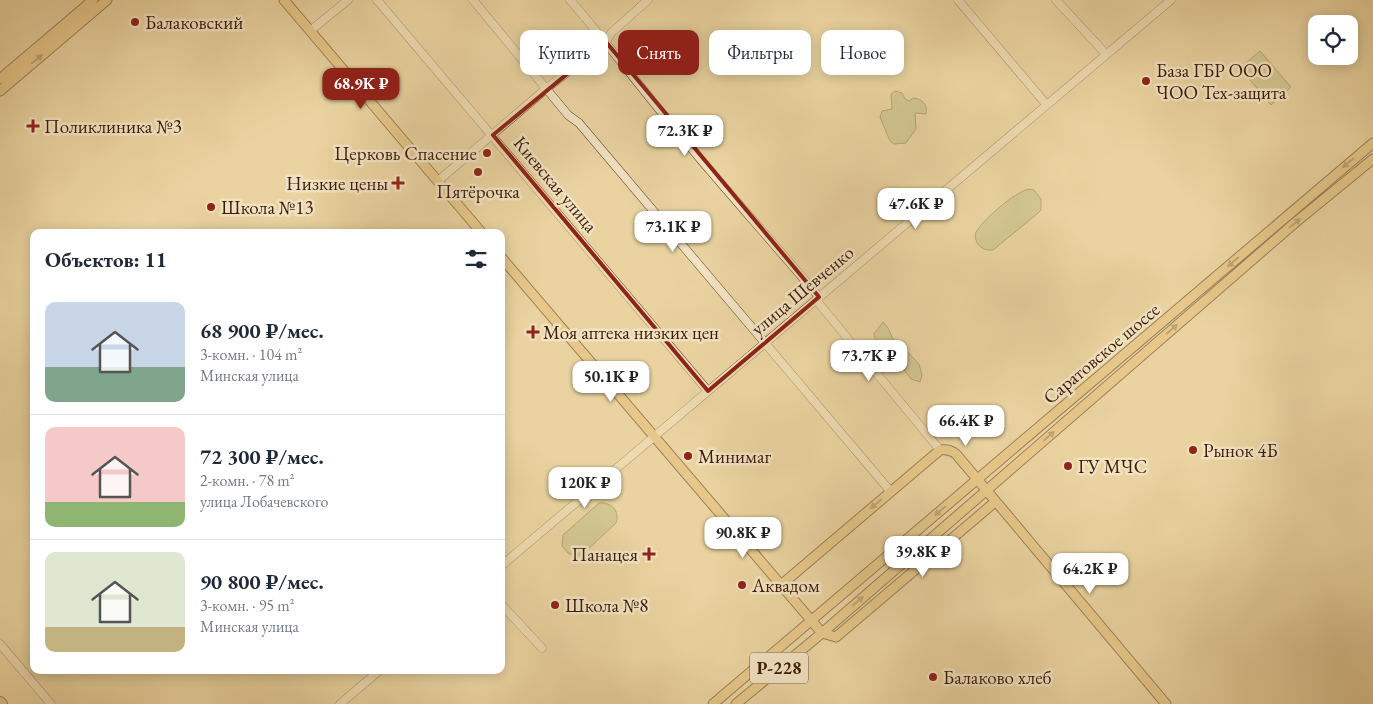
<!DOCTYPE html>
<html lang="ru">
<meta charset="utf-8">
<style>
:root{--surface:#fff;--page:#f6f6f7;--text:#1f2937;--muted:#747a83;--line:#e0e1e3;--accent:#8f2418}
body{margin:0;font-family:"EB Garamond",serif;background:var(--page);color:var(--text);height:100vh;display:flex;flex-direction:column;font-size:19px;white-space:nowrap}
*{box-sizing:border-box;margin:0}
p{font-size:16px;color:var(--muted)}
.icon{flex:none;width:28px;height:28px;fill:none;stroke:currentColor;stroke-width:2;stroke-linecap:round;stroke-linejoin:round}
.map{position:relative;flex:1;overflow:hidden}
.side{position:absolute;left:30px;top:229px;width:475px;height:445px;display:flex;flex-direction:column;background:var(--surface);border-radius:10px;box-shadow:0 2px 12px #0003}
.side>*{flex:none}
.hud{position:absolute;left:520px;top:30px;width:475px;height:45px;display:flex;gap:10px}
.controls{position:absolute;left:1308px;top:15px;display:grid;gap:10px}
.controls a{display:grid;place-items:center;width:50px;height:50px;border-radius:10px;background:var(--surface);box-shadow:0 2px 12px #0003;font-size:25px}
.price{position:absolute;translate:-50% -42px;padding:0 11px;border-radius:10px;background:#fff;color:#222;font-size:16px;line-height:32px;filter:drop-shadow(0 1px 2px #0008)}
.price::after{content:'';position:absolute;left:50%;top:30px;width:15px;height:11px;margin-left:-8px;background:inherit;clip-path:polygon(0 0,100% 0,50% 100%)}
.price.on{background:var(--accent);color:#fff}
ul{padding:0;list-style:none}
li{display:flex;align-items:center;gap:15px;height:125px;padding:0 15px}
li+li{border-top:1px solid var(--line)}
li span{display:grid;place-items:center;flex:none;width:140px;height:100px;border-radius:10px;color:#555}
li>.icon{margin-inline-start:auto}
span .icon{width:60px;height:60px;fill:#fffc;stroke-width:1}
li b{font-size:21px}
h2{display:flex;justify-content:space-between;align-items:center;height:60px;padding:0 15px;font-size:21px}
.chip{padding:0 18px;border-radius:10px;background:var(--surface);box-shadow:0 2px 12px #0003;font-size:18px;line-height:45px}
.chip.on{background:var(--accent);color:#fff}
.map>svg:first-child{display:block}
.green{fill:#bbbb82;stroke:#7c6c45}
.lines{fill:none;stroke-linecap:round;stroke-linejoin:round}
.minor-casing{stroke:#684a2e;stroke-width:9}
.major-casing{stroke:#3d1c08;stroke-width:11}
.highway-casing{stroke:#3d1c08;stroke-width:12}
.minor{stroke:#f1e2c2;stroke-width:8}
.major{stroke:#e5ba70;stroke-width:9}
.highway{stroke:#e5ba70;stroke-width:10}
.oneway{fill:#916b3c}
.marked{fill:none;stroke:#8f2418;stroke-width:4;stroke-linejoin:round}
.poi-dot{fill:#8f2418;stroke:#f1e2c2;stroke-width:2}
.labels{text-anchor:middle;stroke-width:5;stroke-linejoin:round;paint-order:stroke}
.shield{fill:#f1e2c2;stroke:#735740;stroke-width:1}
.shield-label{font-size:18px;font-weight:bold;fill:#3d1c08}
.poi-label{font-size:19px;fill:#3d1c08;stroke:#f1e2c2;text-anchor:start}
.street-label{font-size:19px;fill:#3d1c08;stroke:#f1e2c2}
</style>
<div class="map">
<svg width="1373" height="704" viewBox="0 0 1373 704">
<rect width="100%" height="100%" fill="#ead3a1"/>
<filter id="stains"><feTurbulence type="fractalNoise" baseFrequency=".004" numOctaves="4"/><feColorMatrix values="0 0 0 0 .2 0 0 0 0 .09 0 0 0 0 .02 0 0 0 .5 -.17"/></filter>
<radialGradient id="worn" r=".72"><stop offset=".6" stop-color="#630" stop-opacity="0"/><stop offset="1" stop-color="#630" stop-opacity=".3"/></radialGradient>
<path class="green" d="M1260,51L1291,87L1271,105L1240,68Z
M895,91L902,93L905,99L909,101L913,98C922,99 928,104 926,114L915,113L916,129L906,143L894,144L890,141L880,117L882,111L892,109L891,94Z
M1029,189L1034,190L1041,199V210L1037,214L993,250C983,251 976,246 975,235C978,223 1016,191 1029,189Z
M883,322L888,328L893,339L899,343L919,364L922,375L920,382L911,379L894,356C883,353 875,344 874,334Z
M599,503C612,502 620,511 616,523L585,552L580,555L569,554L562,546L563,535Z"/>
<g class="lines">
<defs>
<path id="minor" d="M377,0L708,391
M473,0L568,115L579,123L891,492
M570,0C607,42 640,87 676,130C722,186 772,241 819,297
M958,0L1046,104
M1056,0L1106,54
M310,31L348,0
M438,181L547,88L606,42L611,33L648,0
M816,300L940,450
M501,566L1171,0
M501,604L542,648
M0,644L51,704
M340,704L380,670"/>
<path id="major" d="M284,0L481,232
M0,79L93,0
M0,91L107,0
M501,257L822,633L836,637L995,502
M781,585L940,450C947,449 951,450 956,454L1166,704
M713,704L1373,143
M736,704L822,633L1296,222L1373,159"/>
<path id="highway" d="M0,702L2,704"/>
</defs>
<use href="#minor" class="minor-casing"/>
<use href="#major" class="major-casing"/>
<use href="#highway" class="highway-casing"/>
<use href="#minor" class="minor"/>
<use href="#major" class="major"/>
<use href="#highway" class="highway"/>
</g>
<defs><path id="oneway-solid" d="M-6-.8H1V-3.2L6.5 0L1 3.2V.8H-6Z" transform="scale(1.25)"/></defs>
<g class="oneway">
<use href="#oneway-solid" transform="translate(37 59) rotate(-40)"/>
<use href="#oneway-solid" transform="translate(1348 163) rotate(140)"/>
<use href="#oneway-solid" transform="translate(1295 223) rotate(-40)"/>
<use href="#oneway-solid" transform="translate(1233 262) rotate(139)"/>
<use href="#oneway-solid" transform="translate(1172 329) rotate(-41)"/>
<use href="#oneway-solid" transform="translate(1049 436) rotate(-41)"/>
<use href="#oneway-solid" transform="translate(876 504) rotate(140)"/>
<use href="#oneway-solid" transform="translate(940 511) rotate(140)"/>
<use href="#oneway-solid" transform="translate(858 601) rotate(-41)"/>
</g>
<path d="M0 0H1373V704H0ZM606,42L819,297L708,391L493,135Z" fill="#ead3a1" fill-opacity=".55" fill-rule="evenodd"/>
<path class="marked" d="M606,42L819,297L708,391L493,135Z"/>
<g class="poi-dot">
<circle cx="135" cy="22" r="5"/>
<circle cx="1146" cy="81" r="5"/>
<path d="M30.5 118.5h5v5h5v5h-5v5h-5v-5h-5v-5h5z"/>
<circle cx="487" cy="153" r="5"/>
<circle cx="478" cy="172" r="5"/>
<path d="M395.5 175.5h5v5h5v5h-5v5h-5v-5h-5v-5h5z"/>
<circle cx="211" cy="207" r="5"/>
<path d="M530.5 324.5h5v5h5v5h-5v5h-5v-5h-5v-5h5z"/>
<circle cx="1193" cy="450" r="5"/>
<circle cx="688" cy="456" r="5"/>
<circle cx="1068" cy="466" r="5"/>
<path d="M646.5 546.5h5v5h5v5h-5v5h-5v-5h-5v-5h5z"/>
<circle cx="742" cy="585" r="5"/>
<circle cx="555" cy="605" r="5"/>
<circle cx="933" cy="677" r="5"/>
</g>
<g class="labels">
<rect class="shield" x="750" y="652.5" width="58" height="31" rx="4"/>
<g class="shield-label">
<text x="779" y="674">Р-228</text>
</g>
<g class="poi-label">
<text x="145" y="29">Балаковский</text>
<text x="1156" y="77">База ГБР ООО<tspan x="1156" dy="22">ЧОО Тех-защита</tspan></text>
<text x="44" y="133">Поликлиника №3</text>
<text x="477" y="160" text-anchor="end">Церковь Спасение</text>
<text x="388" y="190" text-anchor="end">Низкие цены</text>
<text x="478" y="198" text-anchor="middle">Пятёрочка</text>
<text x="221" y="214">Школа №13</text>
<text x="543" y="339">Моя аптека низких цен</text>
<text x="1203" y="457">Рынок 4Б</text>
<text x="698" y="463">Минимаг</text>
<text x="1078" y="473">ГУ МЧС</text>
<text x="638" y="561" text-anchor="end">Панацея</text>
<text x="752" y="592">Аквадом</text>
<text x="565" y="612">Школа №8</text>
<text x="943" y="684">Балаково хлеб</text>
</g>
<g class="street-label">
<text transform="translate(556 184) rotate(50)" y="7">Киевская улица</text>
<text transform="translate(802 290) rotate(-40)" y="7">улица Шевченко</text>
<text transform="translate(1101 353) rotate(-40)" y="7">Саратовское шоссе</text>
</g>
</g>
<rect width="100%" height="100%" filter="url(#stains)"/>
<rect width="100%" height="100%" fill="url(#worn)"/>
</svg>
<div class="controls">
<a><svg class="icon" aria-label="locate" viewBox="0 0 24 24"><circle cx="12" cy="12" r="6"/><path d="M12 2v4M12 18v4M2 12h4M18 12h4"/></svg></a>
</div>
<b class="price on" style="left:361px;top:110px">68.9K ₽</b>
<b class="price" style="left:685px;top:157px">72.3K ₽</b>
<b class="price" style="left:916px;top:230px">47.6K ₽</b>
<b class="price" style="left:673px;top:253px">73.1K ₽</b>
<b class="price" style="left:869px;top:382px">73.7K ₽</b>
<b class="price" style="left:611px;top:403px">50.1K ₽</b>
<b class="price" style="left:966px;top:447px">66.4K ₽</b>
<b class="price" style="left:585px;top:509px">120K ₽</b>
<b class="price" style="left:743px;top:559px">90.8K ₽</b>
<b class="price" style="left:923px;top:578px">39.8K ₽</b>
<b class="price" style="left:1090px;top:595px">64.2K ₽</b>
<div class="hud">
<a class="chip">Купить</a>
<a class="chip on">Снять</a>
<a class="chip">Фильтры</a>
<a class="chip">Новое</a>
</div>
<section class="side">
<h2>Объектов: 11<svg class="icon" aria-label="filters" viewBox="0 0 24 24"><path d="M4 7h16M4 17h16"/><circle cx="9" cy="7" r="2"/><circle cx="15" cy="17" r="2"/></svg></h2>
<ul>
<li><span style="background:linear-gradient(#c9d6e8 65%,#7fa58c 0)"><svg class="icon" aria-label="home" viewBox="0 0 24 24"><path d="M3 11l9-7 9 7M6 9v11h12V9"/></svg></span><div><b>68 900 ₽/мес.</b><p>3-комн. · 104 m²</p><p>Минская улица</p></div></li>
<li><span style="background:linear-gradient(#f6c9c9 75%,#8fb573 0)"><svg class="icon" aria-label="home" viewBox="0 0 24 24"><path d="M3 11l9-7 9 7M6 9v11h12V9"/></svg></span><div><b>72 300 ₽/мес.</b><p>2-комн. · 78 m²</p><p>улица Лобачевского</p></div></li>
<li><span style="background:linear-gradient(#dfe7d0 75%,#c2b280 0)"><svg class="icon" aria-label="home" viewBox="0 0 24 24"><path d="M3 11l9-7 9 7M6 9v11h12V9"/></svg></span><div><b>90 800 ₽/мес.</b><p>3-комн. · 95 m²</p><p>Минская улица</p></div></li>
</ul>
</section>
</div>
